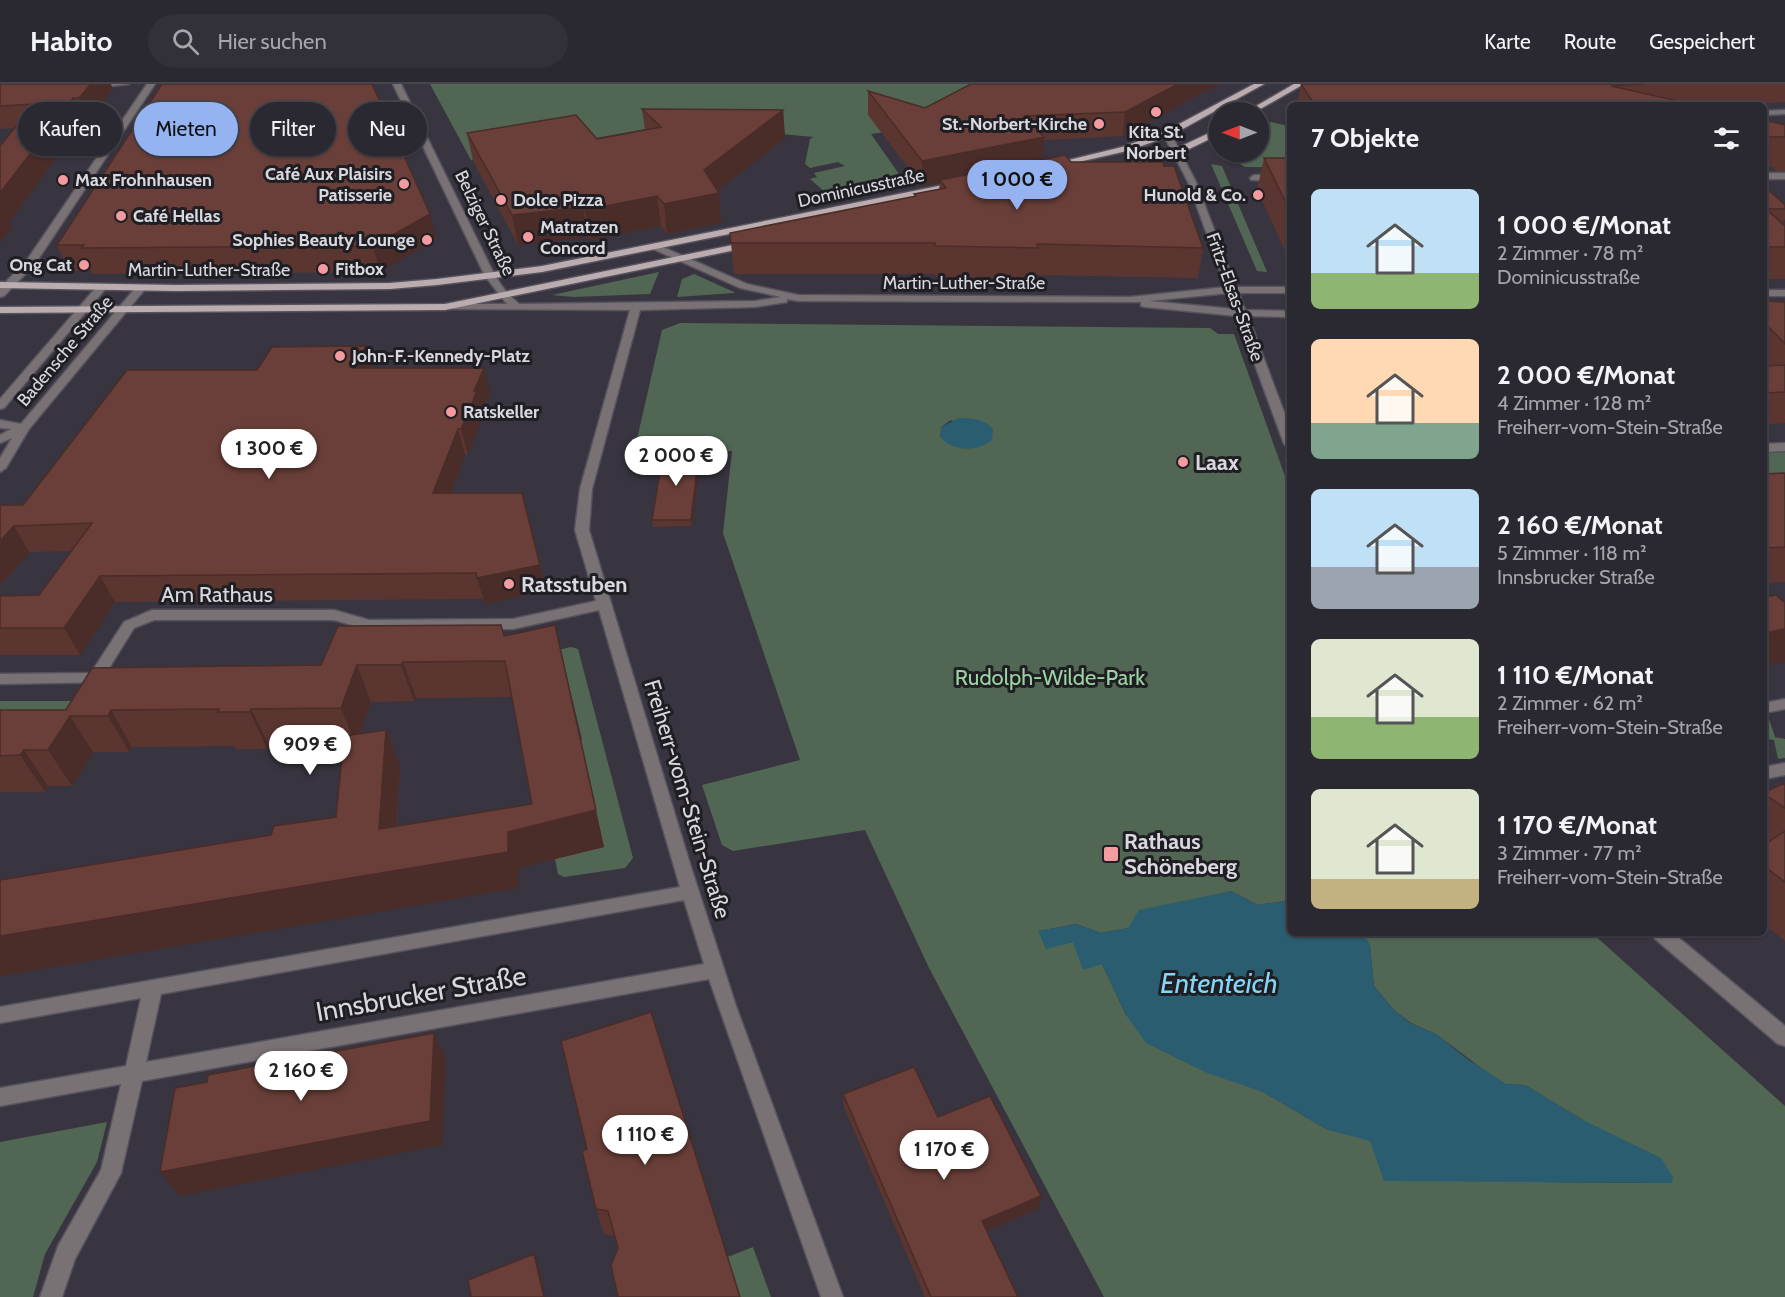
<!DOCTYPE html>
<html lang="de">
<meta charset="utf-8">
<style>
:root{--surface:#2a2830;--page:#323038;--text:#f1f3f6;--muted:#a5a6ab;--line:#46444c;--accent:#95b2f1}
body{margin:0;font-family:Cabin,sans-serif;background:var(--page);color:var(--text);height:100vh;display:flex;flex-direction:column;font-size:22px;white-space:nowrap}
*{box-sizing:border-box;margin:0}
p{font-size:20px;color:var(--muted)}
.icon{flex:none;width:33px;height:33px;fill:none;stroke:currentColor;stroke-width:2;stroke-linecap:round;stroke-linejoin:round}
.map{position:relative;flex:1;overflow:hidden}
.side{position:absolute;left:1287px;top:18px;width:480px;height:834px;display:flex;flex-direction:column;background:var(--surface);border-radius:9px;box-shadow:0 2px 4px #0004,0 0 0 2px var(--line)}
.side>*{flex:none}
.hud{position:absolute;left:18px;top:18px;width:570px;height:54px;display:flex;gap:12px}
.needle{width:39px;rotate:270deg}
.tools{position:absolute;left:1209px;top:18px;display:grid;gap:12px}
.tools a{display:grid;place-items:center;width:60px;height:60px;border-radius:50%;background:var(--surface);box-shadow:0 2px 4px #0004,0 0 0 2px var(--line);font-size:30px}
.price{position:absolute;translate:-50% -51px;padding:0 14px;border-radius:21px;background:#fff;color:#222;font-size:20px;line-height:39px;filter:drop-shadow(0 2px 3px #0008)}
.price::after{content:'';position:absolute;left:50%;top:36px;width:18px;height:14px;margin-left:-9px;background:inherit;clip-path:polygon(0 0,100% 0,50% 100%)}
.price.selected{background:var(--accent);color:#111}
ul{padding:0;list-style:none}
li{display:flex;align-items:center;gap:18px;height:150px;padding:0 24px}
li span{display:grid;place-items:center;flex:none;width:168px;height:120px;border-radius:9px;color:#555}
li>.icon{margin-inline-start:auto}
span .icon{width:72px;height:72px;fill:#fffc;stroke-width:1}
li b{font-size:26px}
h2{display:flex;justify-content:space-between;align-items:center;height:72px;padding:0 24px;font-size:26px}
.pill{padding:0 21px;border-radius:27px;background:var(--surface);box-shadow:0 2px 4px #0004,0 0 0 2px var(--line);font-size:21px;line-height:54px}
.pill.selected{background:var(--accent);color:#111}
header{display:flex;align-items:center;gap:36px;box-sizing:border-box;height:84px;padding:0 30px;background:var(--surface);border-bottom:2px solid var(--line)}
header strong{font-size:28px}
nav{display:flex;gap:33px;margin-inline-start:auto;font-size:21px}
.search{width:420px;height:54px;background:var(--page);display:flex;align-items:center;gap:15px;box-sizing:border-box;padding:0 21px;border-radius:33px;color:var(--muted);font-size:22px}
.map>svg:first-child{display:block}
.green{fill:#516754;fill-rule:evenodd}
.water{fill:#2a5d70}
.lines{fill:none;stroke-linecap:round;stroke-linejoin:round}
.minor-casing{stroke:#55525d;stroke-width:3}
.major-casing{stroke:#55525d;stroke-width:3}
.minor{fill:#797274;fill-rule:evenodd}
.major{fill:#bbadaf;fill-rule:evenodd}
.wall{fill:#5b3631;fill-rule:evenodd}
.shaded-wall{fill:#4a2c28}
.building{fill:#6a3f39;stroke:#4a2c28;stroke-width:1.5}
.poi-dot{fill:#f49b9f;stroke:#1f1e23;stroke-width:2}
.labels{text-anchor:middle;stroke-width:6;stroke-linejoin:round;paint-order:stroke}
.far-poi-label{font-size:18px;font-weight:bold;fill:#dad8df;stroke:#1f1e23;text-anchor:start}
.far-street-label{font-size:18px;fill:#dad8df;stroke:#1f1e23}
.poi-label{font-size:22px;font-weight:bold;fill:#dad8df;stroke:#1f1e23;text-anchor:start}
.street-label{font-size:22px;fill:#dad8df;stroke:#1f1e23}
.park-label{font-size:22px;fill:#9bd4a2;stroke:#1f1e23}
.near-street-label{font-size:27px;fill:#dad8df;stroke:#1f1e23}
.near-water-label{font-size:28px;font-style:italic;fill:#83d6f6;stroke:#1f1e23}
</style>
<header>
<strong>Habito</strong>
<div class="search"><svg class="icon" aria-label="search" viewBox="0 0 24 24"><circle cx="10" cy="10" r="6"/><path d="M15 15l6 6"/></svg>Hier suchen</div>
<nav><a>Karte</a><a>Route</a><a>Gespeichert</a></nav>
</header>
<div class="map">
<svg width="1785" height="1213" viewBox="0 0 1785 1213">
<rect width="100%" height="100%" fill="#383540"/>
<path class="green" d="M430,0H986L892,47L871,50L901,93L825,108L810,95L817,93L814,89L845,82L838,78L810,84L805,80L810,55L814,53L760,48L697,36L471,76Z
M1271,38L1288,42L1290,45V83H1245L1229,74L1239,68H1258L1259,45Z
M1211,80L1222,82L1267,188L1257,187Z
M659,188L650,210L573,213L552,211Z
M694,190L734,208V209L677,213L682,195Z
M680,239L1210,244L1218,250H1234L1290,406V806L1284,817L1258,821L1231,807L1128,844L1101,849L1076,840L1039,847L1046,864L1073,858L1102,880L1126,931L1178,975L1263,1008L1326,1045L1536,1098L1649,1099L1583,1036L1525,1001L1506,1000L1496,995L1436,950L1411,939L1395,927L1374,902L1370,862L1363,849H1592L1785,1022V1213H1104L929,884L865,746L733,767L722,761L702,701L800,676L723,449L732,367L634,368L662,246ZM951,336L979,363L960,364L941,343Z
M1785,367V396L1764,397V369Z
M571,563L578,565L633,774L625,784L564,793L558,790L555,775L579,657L582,655L563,577H511Z
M0,617H80L64,642H0Z
M1768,632L1775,653L1785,655V674L1778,675L1774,656L1764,655V633Z
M107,1038L97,1078L45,1170L33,1213H0V1058Z
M753,1163L771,1213H737L725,1174Z"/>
<path class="water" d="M959,334C972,334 984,335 993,345L992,356C977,368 953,368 940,353L941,343Z
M1290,806V849H1363L1370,862L1374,902L1395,927L1410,939L1436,950L1466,974L1506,1000L1525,1001L1583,1036L1661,1074L1673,1093L1672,1099L1384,1097L1370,1057L1326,1045L1263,1008L1207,989L1146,959L1126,931L1102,880L1083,886L1073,858L1046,865L1038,847L1076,840L1101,849L1128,844L1139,826L1231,807L1258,821L1284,817Z"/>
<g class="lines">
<defs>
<path id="minor" d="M90,0H129L93,4H90Z
M147,0H155L35,180L4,212L0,213V204L27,176Z
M393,0H401L495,192L507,209L519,220L755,217L781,213L740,204L653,165V161L656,160L747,200L798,211L1130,213L1226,203L1188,98L1163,50L1167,47L1171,50L1196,98L1236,203H1290V209H1239L1245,226L1290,227V233L1248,232L1290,344V364L1284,360L1237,232L1145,223L1141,222V218L798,217L787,215V218L755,223L640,226L592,405L589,446L690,780L736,922L843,1213H821L709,895L142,997L121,1089L75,1175L62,1213H40L58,1162L101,1086L121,1000L0,1022V1004L126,982L141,914L0,939V923L680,803L599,526L513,545L369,546L334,536H154L134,544L106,589L112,594L110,598L0,600V590L91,589L124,538L152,526H334L369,536L513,535L596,517L575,446L580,405L630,226L441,225V221L445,220H507L485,192ZM1229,209L1234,225L1149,217ZM684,816L704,880L146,978L161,910Z
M1785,26V30L1764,31V27Z
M1764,89H1785V95H1764Z
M1254,91H1290V97L1251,96L1250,94Z
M99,200L108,202L4,324L0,325V315Z
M137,202L146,204L29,345L6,384L0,388V374L12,354L0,359V351L11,345L0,344V336L21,340Z
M1764,206H1785V212H1764Z
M1785,359V367L1764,368V360Z
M1785,615V625L1764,629V619Z
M1785,679V691L1764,695V683Z
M1651,849H1673L1785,942V962L1778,960L1654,854Z"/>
<path id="major" d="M1254,0H1264L1170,52L1127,67L1052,84L1048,81L1122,63L1164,48Z
M1294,0H1304L1255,28H1246Z
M1220,44V50L1181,69L1121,85L1117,82L1175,65Z
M958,98L963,101L961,103L542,188L437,201L390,205L176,207L0,204V198L176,201L390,199L437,195L542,182Z
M752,157L755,158V162L445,226L0,229V223L445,220Z"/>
</defs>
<use href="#minor" class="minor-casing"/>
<use href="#major" class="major-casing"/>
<use href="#minor" class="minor"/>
<use href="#major" class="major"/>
</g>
<path class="wall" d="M0,0L113,5L89,37H83L9,138L12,144L0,159V62L14,44L0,45Z
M1301,0H1785V18L1735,21H1297Z
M868,7L925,24L1200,10L1123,52L1044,56L1042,75L1071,78L1203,164L1198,194L1036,191V195L936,193L935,190H734L730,149L914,113V110L939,105L940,99L922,102L868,31Z
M642,25L783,26L785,54L717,107L719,109L721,139L667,150L661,142L590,156L588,153L518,161L473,77L467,49L597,55L645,46Z
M1764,36L1785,41V87H1776L1772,83H1764Z
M1264,74H1290V177L1257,106Z
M1764,102L1785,121V135L1782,140L1785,142V195H1764Z
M430,130L436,155L380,188L92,190L91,186L69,187L57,161Z
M1764,217L1785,218V339L1764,341Z
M373,284L490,309L482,329L483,333L468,371H465L451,409L546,507L485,520L483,515L115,518L80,571H0V512L39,511L72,467L29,468L0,502V421H23Z
M700,376L692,442L653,443L652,436Z
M1785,389V498L1764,499V390Z
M504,552L563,577L604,763L519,784V804L271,751L336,733L343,661H269L267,665H236L234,662L132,663L129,668H93L72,702H48L45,708H0V626H66L321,581ZM512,613L532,720L397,742L400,682L386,646L360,650L371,618L414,617L416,614Z
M1785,699V857L1764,840V708Z
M843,1010L938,1033L1039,1124L987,1147L1018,1213H925L844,1023Z
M582,1067L740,1213L618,1164L614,1152L604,1150L596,1125Z"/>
<path class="shaded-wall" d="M91,0H111L113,5L89,37L79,14Z
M1178,0H1221L1200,10L1123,52L1125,28Z
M73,14L83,37L9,138L12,144L0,159V109Z
M783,26L785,54L712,111L719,109L721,139L667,150L664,120L704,86Z
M1044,53L1042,77L940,96V99L922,102V77Z
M657,112L661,142L590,156L585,126Z
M583,123L588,153L518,161L512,131Z
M430,130L436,155L380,188L373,162Z
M366,262L374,287L353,284Z
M484,284L490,309L482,329L483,333L468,371L461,345L474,307Z
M458,345L465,371L441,435L433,409Z
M699,369L700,376L692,442L691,436Z
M14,442L29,468L0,502V457Z
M540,481L546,507L485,520L477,494Z
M100,492L115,518L80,571L64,544Z
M555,541L604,763L519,784V804L0,892V852L508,748L596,726Z
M1785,545V578L1764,582V549Z
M403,578L416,614L414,617L401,581Z
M357,581L371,618L356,661L341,624Z
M251,625L269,661L267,665L250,628Z
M111,626L132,663L129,668L108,632Z
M70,632L93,668L72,702L48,666Z
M386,646L400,682L394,781L379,745Z
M24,666L48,702L45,708L20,671Z
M434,949L446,975L442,1061L180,1112L160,1088Z
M1041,1112L1039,1124L981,1150L982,1137Z
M534,1170L537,1176L545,1213H544Z"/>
<path class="building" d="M0,0H91L79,14H73L0,109V62L34,20L0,22Z
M162,0H372L430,130L373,162L81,164L84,161H57Z
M971,0H1178L1125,28L1025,32L1044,53L922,77L868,7L925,24Z
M1301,0H1643L1611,2L1696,21H1315Z
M642,25L783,26L704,86L719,109L664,120L657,112L585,126L583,123L512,131L467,49L576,31L597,55L661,43Z
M1764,36L1785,41V53H1764Z
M1065,71L1071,78H1163L1164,82H1174L1203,164L1037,160L1038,164L936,162L935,159H731L730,149L916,112L914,110L946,104L940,96Z
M1264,74H1290V127Z
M1764,102L1785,121V125H1766L1785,142V163H1764Z
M1764,217L1785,218V260L1764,238Z
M366,262L353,284H484L474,307H477L461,345H458L433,409H522L540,481L477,494L476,489L100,492L64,544H0V512L39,511L92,439L14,442L0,457V421H23L127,286H257L272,263Z
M1785,281V308L1764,309V282Z
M663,369H699L691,436H652Z
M1785,389V463L1764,464V390Z
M1776,511L1785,519V545L1764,549V513Z
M501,541L504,552L555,541L596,726L508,748V768L0,852V796L271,751L274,742L336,733L344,652L386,646L379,745L532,720L505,577L403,578L401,581H357L341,624L251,625L250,628H217L219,625L111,626L108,632H70L48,666H24L20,671L0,672V626H66L92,584L321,581L338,542Z
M1785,699V724L1764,710V708Z
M1785,747V798L1764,782V761Z
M651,928L740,1213H618L611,1181L618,1164L608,1127L596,1125L582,1067L587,1065L561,957Z
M434,949L430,1037L160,1088L175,1004L207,998L208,991Z
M914,983L938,1033L990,1012L1041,1112L982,1137L1018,1213H931L843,1010Z
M534,1170L544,1213H471L468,1196Z"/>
<g class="poi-dot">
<circle cx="1156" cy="28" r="6"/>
<circle cx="1099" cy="40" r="6"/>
<circle cx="63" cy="96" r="6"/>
<circle cx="404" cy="100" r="6"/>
<circle cx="1258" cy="111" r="6"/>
<circle cx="501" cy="116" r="6"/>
<circle cx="121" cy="132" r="6"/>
<circle cx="528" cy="153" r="6"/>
<circle cx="427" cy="156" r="6"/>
<circle cx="84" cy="181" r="6"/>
<circle cx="323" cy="185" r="6"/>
<circle cx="340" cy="272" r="6"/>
<circle cx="451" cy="328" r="6"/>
<circle cx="1183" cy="378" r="6"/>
<circle cx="509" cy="500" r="6"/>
<rect x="1103" y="762" width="16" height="16" rx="3"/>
</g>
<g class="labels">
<g class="far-poi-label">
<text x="1087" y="46" text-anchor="end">St.-Norbert-Kirche</text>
<text x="1156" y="54" text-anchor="middle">Kita St.<tspan x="1156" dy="21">Norbert</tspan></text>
<text x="392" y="96" text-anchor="end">Café Aux Plaisirs<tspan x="392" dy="21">Patisserie</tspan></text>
<text x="75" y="102">Max Frohnhausen</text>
<text x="1246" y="117" text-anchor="end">Hunold &amp; Co.</text>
<text x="513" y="122">Dolce Pizza</text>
<text x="133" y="138">Café Hellas</text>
<text x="540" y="149">Matratzen<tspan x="540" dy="21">Concord</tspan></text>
<text x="415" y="162" text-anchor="end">Sophies Beauty Lounge</text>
<text x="72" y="187" text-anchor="end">Ong Cat</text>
<text x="335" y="191">Fitbox</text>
<text x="352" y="278">John-F.-Kennedy-Platz</text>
<text x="463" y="334">Ratskeller</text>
</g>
<g class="far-street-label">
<text transform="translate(861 104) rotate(-12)" y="6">Dominicusstraße</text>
<text transform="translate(485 139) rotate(64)" y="6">Belziger Straße</text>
<text x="209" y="192">Martin-Luther-Straße</text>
<text x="964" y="205">Martin-Luther-Straße</text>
<text transform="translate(1235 213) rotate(70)" y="6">Fritz-Elsas-Straße</text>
<text transform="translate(65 267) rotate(-50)" y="6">Badensche Straße</text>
</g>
<g class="poi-label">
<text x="1195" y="386">Laax</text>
<text x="521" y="508">Ratsstuben</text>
<text x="1124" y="765">Rathaus<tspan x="1124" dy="25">Schöneberg</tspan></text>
</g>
<g class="street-label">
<text x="217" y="518">Am Rathaus</text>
<text transform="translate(688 715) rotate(73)" y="8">Freiherr-vom-Stein-Straße</text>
</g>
<g class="park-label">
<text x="1050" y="601">Rudolph-Wilde-Park</text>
</g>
<g class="near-street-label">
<text transform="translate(421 910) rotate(-10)" y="9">Innsbrucker Straße</text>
</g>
<g class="near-water-label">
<text x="1219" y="909">Ententeich</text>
</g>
</g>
</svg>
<div class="tools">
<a><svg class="needle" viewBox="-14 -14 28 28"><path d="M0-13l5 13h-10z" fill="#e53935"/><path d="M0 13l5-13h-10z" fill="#a5a6ab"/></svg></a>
</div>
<b class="price selected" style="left:1017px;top:127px">1 000 €</b>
<b class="price" style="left:269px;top:396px">1 300 €</b>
<b class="price" style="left:676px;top:403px">2 000 €</b>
<b class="price" style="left:310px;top:692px">909 €</b>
<b class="price" style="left:301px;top:1018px">2 160 €</b>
<b class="price" style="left:645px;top:1082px">1 110 €</b>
<b class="price" style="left:944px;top:1097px">1 170 €</b>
<div class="hud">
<a class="pill">Kaufen</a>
<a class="pill selected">Mieten</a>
<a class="pill">Filter</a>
<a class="pill">Neu</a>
</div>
<section class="side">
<h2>7 Objekte<svg class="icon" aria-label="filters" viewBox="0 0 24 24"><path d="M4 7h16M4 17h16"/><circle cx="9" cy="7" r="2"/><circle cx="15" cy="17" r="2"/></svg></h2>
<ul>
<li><span style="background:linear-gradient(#bfe0f5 70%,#8fb573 0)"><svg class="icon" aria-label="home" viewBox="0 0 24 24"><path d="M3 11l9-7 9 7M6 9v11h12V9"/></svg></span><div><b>1 000 €/Monat</b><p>2 Zimmer · 78 m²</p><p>Dominicusstraße</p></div></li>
<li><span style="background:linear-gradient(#ffd9b3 70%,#7fa58c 0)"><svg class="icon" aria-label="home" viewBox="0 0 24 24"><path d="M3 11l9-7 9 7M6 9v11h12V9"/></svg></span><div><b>2 000 €/Monat</b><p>4 Zimmer · 128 m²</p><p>Freiherr-vom-Stein-Straße</p></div></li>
<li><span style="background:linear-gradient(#bfe0f5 65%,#9aa5b1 0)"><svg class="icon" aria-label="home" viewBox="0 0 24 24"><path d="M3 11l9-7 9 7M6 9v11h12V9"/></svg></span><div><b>2 160 €/Monat</b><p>5 Zimmer · 118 m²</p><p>Innsbrucker Straße</p></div></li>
<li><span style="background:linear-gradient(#dfe7d0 65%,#8fb573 0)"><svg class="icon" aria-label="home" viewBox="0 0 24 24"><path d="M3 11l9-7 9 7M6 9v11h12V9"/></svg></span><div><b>1 110 €/Monat</b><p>2 Zimmer · 62 m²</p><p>Freiherr-vom-Stein-Straße</p></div></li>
<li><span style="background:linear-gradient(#dfe7d0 75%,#c2b280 0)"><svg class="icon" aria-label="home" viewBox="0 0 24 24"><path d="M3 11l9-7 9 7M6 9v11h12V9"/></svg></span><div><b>1 170 €/Monat</b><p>3 Zimmer · 77 m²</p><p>Freiherr-vom-Stein-Straße</p></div></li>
</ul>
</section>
</div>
